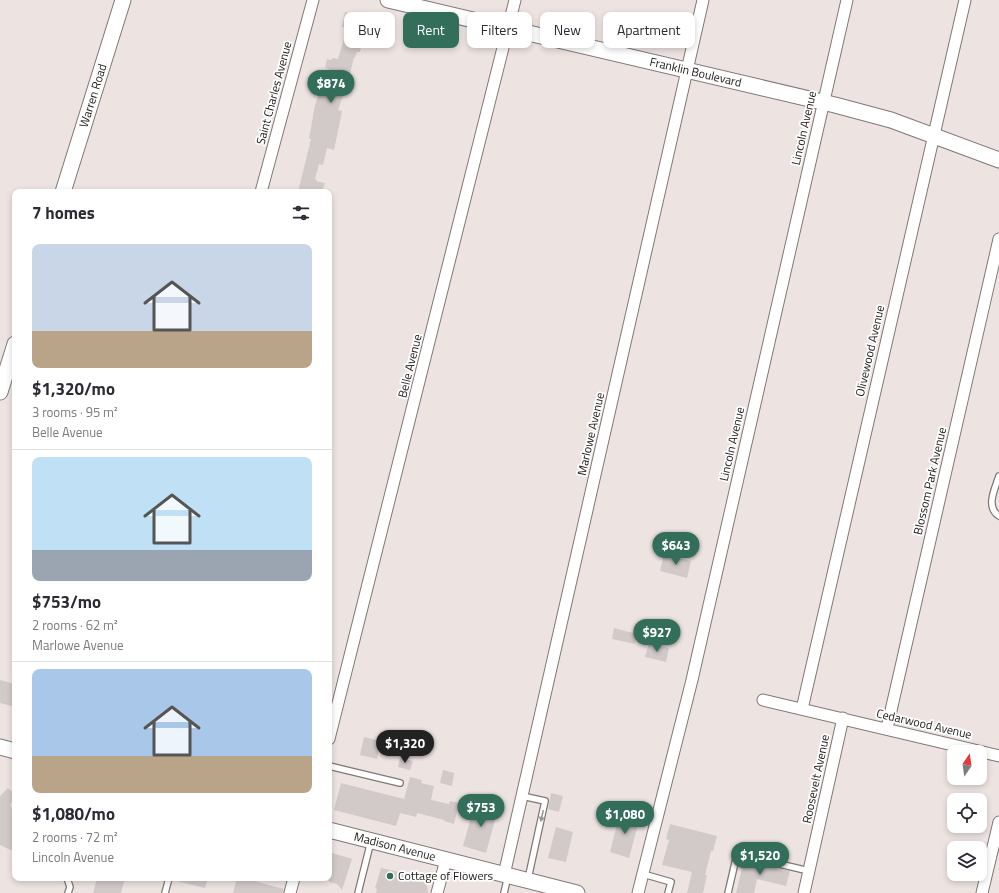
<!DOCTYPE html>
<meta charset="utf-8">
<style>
:root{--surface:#fff;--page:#f7f7f7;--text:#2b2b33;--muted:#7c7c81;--line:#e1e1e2;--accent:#326e5a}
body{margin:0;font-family:"Titillium Web",sans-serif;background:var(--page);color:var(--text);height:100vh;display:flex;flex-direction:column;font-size:15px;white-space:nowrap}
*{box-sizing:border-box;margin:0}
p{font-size:13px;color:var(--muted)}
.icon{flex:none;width:22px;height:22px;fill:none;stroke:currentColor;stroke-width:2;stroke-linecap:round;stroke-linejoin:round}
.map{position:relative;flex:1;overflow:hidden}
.side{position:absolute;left:12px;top:189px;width:320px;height:692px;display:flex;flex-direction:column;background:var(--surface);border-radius:8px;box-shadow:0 2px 6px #0003}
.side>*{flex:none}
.hud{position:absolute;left:344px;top:12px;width:380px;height:36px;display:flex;gap:8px}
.needle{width:26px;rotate:13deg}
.buttons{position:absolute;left:947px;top:745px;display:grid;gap:8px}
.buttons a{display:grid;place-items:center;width:40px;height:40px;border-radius:8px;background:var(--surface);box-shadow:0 2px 6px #0003;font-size:20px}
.price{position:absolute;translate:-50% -34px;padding:0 9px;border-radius:14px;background:var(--accent);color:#fff;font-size:13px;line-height:26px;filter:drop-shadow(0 1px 2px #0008)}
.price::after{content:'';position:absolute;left:50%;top:24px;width:12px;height:9px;margin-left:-6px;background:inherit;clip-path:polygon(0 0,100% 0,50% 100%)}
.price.on{background:#222;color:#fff}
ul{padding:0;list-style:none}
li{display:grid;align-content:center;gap:8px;height:212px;padding:0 20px}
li+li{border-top:1px solid var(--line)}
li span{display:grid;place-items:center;height:124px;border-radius:8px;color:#555}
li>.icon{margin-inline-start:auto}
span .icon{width:72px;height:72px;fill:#fffc;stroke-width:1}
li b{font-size:17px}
h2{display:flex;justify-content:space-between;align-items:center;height:48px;padding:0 20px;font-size:17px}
.pill{padding:0 14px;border-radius:8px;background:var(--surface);box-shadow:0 2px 6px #0003;font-size:14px;line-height:36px}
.pill.on{background:var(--accent);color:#fff}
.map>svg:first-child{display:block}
.building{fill:#d2cac8}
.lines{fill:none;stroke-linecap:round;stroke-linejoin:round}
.lane-casing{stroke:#807876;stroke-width:8}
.street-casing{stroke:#807876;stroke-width:13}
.secondary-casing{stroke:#807876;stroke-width:17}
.lane{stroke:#fff;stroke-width:5.5}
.street{stroke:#fff;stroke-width:11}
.secondary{stroke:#fff;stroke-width:15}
.oneway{fill:#989797}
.poi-dot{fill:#326e5a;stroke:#fff;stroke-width:1.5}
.labels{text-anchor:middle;stroke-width:3.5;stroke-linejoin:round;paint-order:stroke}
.street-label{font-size:12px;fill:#1b1817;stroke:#fff}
.poi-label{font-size:12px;fill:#1b1817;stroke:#fff;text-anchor:start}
</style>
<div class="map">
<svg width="999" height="893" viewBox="0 0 999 893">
<rect width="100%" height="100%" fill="#ede4e2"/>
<path class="building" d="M345,12L365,17L358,42L362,43L360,52H357L355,58L354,57L350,74L347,73L342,91L344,92L338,110L342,111L334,150L327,148L323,165L319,164L315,179L317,180L316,181L325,183L322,191L298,192L311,139H309L315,105L322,85L325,86L329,69L325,68L327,59L332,60V58L338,59L347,28L342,27Z
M664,555L691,561L687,578L660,571Z
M614,628L637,634L635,644L612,639Z
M649,643L669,648L666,662L645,657Z
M0,680L15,684V707L0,703Z
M364,737L381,741L377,759L360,755Z
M400,758L413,761L410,770L398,767Z
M443,770L454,773L452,786L440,783Z
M410,777L422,780L421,783L434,786L431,800L449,804L450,801L459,803L454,824L444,821V820L417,813L416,817L400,813L396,826L334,810L341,783L404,799Z
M8,788L15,794V797L10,805L13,811L15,813V852L0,845V796Z
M551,793L563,796L559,812L548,809Z
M475,803L498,809L486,853L463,846Z
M620,812L640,817L629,858L610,852Z
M670,824L717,836L713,851H711L705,875H707L703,893H687L692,872L662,865L669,840L666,839Z
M556,827L573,832L566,862L548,858Z
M329,852L352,859L342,890L337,884L329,882Z
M744,860L790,871L786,886L757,879L754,893H736Z
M381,868L422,877L427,886L428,893H376L377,889L375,888Z
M97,878H125L121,893H93Z
M176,878H208L205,888L176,881Z
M237,878H243L284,889L283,893H233Z"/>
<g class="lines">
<defs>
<path id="lane" d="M999,476C995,489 985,507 999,516
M329,766L400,783
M522,796L545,801L528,879
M643,874L671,882L668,893
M67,878L70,887L68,893
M165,893L169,878
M358,893L371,841
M504,893L508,876
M728,893L737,854L809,871"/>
<path id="street" d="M261,192L313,0
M763,700L999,756
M802,709L965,0
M887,728L999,239
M329,739L515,0
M504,875L703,0
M290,893L294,878
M437,893L446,860
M638,893L692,680L847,0
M804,893L843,718
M982,893L999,822"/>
<g id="secondary">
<path id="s1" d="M388,0L835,105L891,120L999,160"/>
<path id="s2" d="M63,192L123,0"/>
<path d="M0,392L15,344"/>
<path d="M0,747L15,751"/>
<path id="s3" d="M329,830L577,893"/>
</g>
</defs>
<use href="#lane" class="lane-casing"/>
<use href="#street" class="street-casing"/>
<use href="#secondary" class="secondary-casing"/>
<use href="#lane" class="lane"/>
<use href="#street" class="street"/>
<use href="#secondary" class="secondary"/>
</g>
<defs><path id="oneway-solid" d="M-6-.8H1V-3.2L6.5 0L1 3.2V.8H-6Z"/></defs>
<use class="oneway" href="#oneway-solid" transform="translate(542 816) rotate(102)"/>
<circle class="poi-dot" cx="390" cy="876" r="4"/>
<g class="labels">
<g class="street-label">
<text dy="4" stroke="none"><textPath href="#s1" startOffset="316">Franklin Boulevard</textPath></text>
<text transform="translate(274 93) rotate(-75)" y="4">Saint Charles Avenue</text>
<text dy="4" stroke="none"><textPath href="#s2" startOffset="101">Warren Road</textPath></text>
<text transform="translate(804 128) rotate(-77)" y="4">Lincoln Avenue</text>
<text transform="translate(870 351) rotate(-77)" y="4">Olivewood Avenue</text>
<text transform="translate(410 366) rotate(-76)" y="4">Belle Avenue</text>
<text transform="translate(591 434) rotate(-77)" y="4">Marlowe Avenue</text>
<text transform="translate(732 444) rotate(-77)" y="4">Lincoln Avenue</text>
<text transform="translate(930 481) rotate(-77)" y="4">Blossom Park Avenue</text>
<text transform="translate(924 724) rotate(13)" y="4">Cedarwood Avenue</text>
<text transform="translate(816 779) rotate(-78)" y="4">Roosevelt Avenue</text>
<text dy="4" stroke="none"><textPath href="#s3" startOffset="68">Madison Avenue</textPath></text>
</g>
<g class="poi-label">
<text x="398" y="880">Cottage of Flowers</text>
</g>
</g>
</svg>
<div class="buttons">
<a><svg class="needle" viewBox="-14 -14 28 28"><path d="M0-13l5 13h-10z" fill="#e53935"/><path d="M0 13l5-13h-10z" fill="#7c7c81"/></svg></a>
<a><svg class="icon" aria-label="locate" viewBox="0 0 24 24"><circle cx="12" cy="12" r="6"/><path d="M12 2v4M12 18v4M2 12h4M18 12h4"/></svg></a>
<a><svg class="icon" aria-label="layers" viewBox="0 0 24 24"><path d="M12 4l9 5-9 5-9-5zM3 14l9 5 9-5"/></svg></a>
</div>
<b class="price" style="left:331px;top:104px">$874</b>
<b class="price" style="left:676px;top:566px">$643</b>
<b class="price" style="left:657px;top:653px">$927</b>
<b class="price on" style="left:405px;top:764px">$1,320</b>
<b class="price" style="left:481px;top:828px">$753</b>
<b class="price" style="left:625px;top:835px">$1,080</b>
<b class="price" style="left:760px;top:876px">$1,520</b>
<div class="hud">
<a class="pill">Buy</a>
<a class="pill on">Rent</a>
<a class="pill">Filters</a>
<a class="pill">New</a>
<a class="pill">Apartment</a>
</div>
<section class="side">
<h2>7 homes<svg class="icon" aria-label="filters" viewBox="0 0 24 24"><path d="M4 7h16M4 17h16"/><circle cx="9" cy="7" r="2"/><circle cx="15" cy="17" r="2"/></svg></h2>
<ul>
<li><span style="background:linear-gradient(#c9d6e8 70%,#b9a48a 0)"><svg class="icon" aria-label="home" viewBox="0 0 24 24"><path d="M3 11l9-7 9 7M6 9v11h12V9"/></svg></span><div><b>$1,320/mo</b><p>3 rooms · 95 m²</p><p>Belle Avenue</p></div></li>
<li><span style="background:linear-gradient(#bfe0f5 75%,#9aa5b1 0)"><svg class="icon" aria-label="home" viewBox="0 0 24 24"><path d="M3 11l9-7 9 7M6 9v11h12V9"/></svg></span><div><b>$753/mo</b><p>2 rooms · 62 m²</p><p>Marlowe Avenue</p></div></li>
<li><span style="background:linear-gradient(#a9c7e8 70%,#b9a48a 0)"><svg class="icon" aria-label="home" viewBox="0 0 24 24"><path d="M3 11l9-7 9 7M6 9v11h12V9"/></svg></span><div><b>$1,080/mo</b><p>2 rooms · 72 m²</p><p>Lincoln Avenue</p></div></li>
</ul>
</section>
</div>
